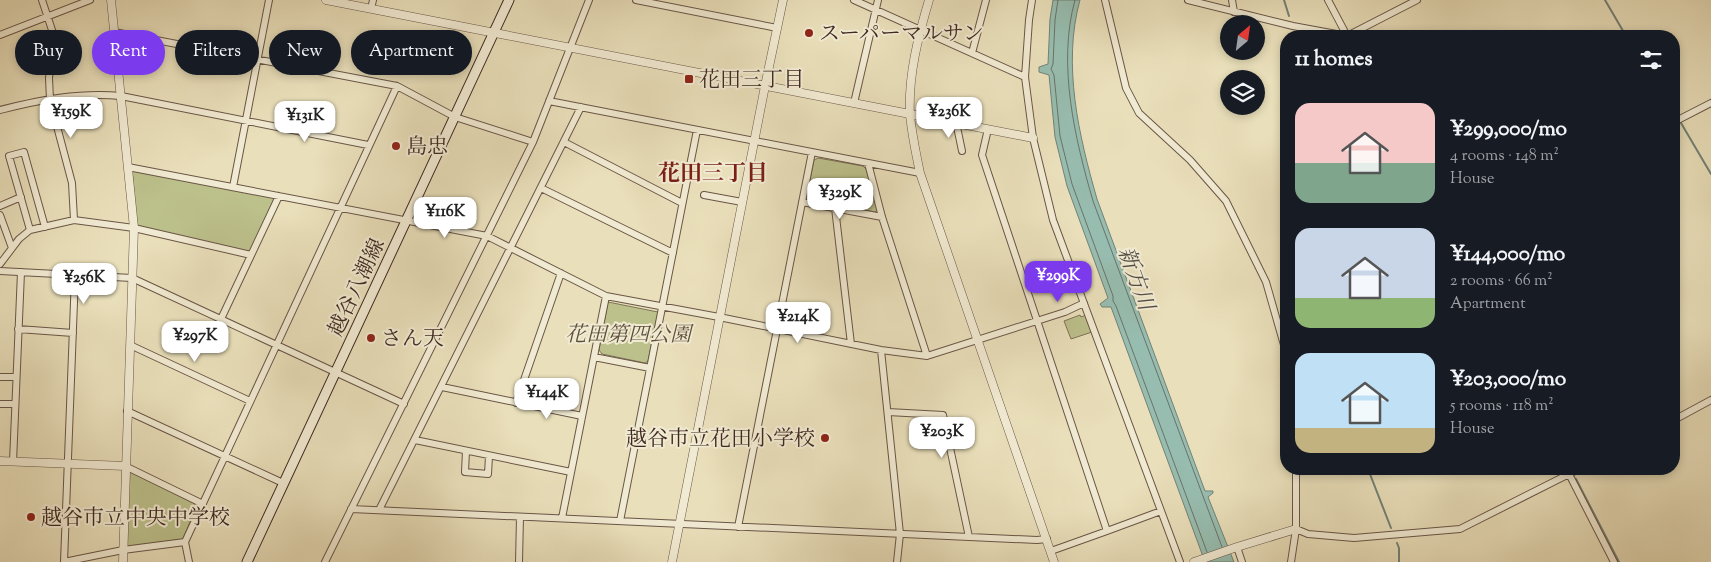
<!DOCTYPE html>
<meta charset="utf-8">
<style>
:root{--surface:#171b24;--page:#20242c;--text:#f1f3f6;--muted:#9ea1a6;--accent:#7c3aed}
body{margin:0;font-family:"Sorts Mill Goudy","Noto Serif JP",serif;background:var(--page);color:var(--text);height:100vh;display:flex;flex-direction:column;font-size:19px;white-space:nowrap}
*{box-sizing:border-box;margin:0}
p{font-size:16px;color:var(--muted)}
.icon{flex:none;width:28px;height:28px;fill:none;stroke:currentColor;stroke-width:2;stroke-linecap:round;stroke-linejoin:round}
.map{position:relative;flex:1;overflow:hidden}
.sheet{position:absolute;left:1280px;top:30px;width:400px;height:445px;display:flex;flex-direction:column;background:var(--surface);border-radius:20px;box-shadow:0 2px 8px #0003}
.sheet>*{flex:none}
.hud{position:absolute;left:15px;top:30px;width:475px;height:45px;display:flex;gap:10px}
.needle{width:32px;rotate:29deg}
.buttons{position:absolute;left:1220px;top:15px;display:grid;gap:10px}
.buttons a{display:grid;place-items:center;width:45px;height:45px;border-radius:50%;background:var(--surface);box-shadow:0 2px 8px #0003;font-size:25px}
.price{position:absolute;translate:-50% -42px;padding:0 11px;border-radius:10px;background:#fff;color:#222;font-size:16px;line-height:32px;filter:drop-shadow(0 1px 2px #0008)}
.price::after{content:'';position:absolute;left:50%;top:30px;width:15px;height:11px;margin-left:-8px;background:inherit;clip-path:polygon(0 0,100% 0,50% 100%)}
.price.current{background:var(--accent);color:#fff}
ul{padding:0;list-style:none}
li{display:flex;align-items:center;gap:15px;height:125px;padding:0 15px}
li span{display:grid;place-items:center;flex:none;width:140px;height:100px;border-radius:15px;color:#555}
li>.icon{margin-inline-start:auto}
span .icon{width:60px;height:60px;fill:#fffc;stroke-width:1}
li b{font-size:21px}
h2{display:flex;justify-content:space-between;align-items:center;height:60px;padding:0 15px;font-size:21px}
.tag{padding:0 18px;border-radius:22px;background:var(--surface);box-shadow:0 2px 8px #0003;font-size:18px;line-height:45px}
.tag.current{background:var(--accent);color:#fff}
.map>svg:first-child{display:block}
.green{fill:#bcc08b;stroke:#7d7456}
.water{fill:#97bdb0;stroke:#738277}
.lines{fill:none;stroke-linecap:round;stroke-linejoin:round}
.shore{stroke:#6a7368;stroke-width:1}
.stream{stroke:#738277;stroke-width:2}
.minor-casing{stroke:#695647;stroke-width:8}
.tertiary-casing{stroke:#695647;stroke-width:9}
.secondary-casing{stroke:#3e2921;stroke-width:11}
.minor{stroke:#f1ead2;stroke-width:6}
.tertiary{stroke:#f1ead2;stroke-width:8}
.secondary{stroke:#f1ead2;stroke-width:9}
.poi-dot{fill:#8f2418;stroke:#f1ead2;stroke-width:2}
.labels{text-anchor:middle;stroke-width:4;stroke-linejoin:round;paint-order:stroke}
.poi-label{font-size:21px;fill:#3e2921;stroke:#f1ead2;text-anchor:start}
.street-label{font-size:21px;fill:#3e2921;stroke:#f1ead2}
.park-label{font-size:21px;font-style:italic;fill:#5e4f3c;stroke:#f1ead2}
.neighbourhood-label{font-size:22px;font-weight:bold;fill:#7a1f14;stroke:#f1ead2}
.water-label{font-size:22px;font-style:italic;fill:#544e45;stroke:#f1ead2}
</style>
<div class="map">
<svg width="1711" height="562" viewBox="0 0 1711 562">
<rect width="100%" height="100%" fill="#e9dfba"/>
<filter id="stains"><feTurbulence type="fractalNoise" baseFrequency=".004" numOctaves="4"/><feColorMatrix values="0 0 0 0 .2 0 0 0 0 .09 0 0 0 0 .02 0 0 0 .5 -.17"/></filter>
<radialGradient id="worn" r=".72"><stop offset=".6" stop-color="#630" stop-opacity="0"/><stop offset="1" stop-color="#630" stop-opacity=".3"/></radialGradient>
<path class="green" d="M818,158L863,166L866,169L878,209L875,212L809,199L807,195L814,160Z
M132,170L276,196L250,253L137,226Z
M608,302L658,312L648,361L645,363L602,354L599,350Z
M1080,315L1081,317L1086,315L1092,332L1071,339L1064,321Z
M128,470L197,505L183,539L126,547Z"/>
<path class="water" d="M1053,0H1080C1062,65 1079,136 1097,199L1205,491H1213V493L1208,497L1234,562H1205L1111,307H1102L1100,304L1108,298L1067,186L1055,137L1049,75L1039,72V67L1048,64L1050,19Z"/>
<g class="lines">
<path class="shore" d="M1058,0L1055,20L1053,64L1051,69L1054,75L1060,136L1072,184L1113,296V301L1116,306L1207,552
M1075,0C1057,64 1075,139 1093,201L1222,547"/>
<path class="stream" d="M1284,0L1289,16
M1605,0L1626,36
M1294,32L1295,36
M1674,112L1676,116
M1681,123L1711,174
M1368,469L1391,528
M1576,479L1619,562
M1397,543L1399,548V562"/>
<defs>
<path id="minor" d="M42,0L54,36L49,78L50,100L72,183L74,220
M636,0L777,28
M854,0L1025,77
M1032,0L1029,20L1025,77L1033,138L1053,220L1180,562
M1105,0L1126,88L1139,113L1190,160L1226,201L1266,282L1286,352
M1188,0L1293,26L1347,36L1417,0
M1232,0L1234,12
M1328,0L1347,36
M371,9L373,0
M114,32L397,86L455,117L533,142
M0,35L90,0
M972,53L986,0
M549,101L920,173
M854,103L878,0
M0,110C39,100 80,92 121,96L368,145
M956,122L962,151
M1674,122L1711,103
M988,129L982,155L1107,531L1051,551
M564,142L682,203
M868,163L882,217L927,356
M128,167L487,236L606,296L719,317L881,350L927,356L1065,312L1084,303
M233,187L269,0
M541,188L673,253
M704,195L742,202
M802,202L882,217
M0,206L21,197
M835,208L851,344
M0,215L12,248
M30,230L9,156L24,152L45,227
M0,264L19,239L30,230L74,220L134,228L251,255
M0,271L132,278L404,404
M221,319L279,196
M1279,325L1286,321
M18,329L73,333
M130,345L250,401
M881,350L900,534L897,562
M594,357L650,368
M0,377H16
M442,387L582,416
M516,403L561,273
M0,404H15
M127,411L283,483
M888,412L943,415L969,537
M1674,420L1711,400
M415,440L571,472
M466,451L465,472L488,474L489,456
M13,462L21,272
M125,466L203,504
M1569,474L1614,562
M351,509L1037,540L1047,539
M379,510L581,107
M562,518L606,296
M620,521L697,130
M738,527L812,152
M1296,529L1308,534L1354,538L1460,529L1579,469
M1107,531L1161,511
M1237,547L1242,562
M64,562L75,276
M64,562L123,550L185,542
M189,562L185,542L397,86
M325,562L533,142L589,0
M519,562L520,517
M1291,562L1296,529V469"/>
<path id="tertiary" d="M111,0L134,228L123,562
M326,0L1033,138
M929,0C918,37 908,76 910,115C912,134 916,154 920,173L1054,562
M0,461L125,466
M672,562L765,86L783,0
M1194,562L1237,547L1296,529"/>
<path id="secondary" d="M247,562L509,0"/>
</defs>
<use href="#minor" class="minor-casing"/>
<use href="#tertiary" class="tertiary-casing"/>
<use href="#secondary" class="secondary-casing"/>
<use href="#minor" class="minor"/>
<use href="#tertiary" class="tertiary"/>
<use href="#secondary" class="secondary"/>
</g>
<g class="poi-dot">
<circle cx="809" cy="33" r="5"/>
<rect x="684" y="74" width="10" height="10" rx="2.5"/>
<circle cx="396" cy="146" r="5"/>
<circle cx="371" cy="338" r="5"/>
<circle cx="825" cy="438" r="5"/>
<circle cx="31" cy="517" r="5"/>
</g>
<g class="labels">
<g class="poi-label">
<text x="819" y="40">スーパーマルサン</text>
<text x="699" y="86">花田三丁目</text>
<text x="406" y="153">島忠</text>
<text x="381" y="345">さん天</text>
<text x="815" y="445" text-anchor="end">越谷市立花田小学校</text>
<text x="41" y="524">越谷市立中央中学校</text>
</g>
<g class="street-label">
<text transform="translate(356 287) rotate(-65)" y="7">越谷八潮線</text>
</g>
<g class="park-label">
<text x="628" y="341">花田第四公園</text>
</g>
<g class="neighbourhood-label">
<text x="713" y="180">花田三丁目</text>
</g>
<g class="water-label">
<text transform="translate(1137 278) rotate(70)" y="8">新方川</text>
</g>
</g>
<rect width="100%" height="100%" filter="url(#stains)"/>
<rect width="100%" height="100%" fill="url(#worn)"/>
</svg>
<div class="buttons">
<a><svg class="needle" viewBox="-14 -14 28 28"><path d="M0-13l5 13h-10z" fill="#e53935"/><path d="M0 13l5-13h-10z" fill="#9ea1a6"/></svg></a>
<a><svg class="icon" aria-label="layers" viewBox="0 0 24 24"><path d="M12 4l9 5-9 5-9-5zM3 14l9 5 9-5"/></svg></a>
</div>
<b class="price" style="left:71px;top:139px">¥159K</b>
<b class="price" style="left:949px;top:139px">¥236K</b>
<b class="price" style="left:305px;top:143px">¥131K</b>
<b class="price" style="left:840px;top:220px">¥329K</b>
<b class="price" style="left:445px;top:239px">¥116K</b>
<b class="price current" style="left:1058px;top:303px">¥299K</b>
<b class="price" style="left:84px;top:305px">¥256K</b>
<b class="price" style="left:798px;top:344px">¥214K</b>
<b class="price" style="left:195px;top:363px">¥297K</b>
<b class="price" style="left:547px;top:420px">¥144K</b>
<b class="price" style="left:942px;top:459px">¥203K</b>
<div class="hud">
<a class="tag">Buy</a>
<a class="tag current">Rent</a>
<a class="tag">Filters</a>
<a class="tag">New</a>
<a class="tag">Apartment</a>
</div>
<section class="sheet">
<h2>11 homes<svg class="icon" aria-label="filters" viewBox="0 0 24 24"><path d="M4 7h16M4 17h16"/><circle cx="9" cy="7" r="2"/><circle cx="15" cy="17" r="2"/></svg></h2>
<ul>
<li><span style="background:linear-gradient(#f6c9c9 60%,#7fa58c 0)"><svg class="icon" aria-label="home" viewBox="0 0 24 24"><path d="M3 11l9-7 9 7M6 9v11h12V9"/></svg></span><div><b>¥299,000/mo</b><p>4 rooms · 148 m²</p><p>House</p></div></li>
<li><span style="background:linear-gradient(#c9d6e8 70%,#8fb573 0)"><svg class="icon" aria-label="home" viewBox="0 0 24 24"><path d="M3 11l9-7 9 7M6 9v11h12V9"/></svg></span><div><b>¥144,000/mo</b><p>2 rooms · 66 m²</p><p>Apartment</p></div></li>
<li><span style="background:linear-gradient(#bfe0f5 75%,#c2b280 0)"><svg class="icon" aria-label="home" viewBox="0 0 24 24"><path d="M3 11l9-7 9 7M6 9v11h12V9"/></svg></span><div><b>¥203,000/mo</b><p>5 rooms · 118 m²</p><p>House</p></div></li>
</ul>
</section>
</div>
